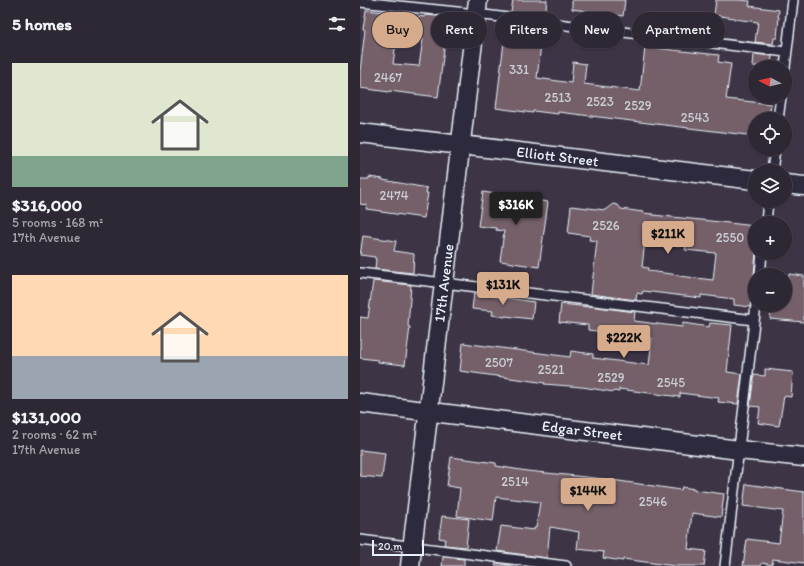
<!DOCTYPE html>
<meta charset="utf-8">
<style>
:root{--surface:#2e2834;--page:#3a3440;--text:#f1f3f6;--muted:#a7a6ac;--line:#49444f;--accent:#d6ab8b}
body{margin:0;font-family:Itim,sans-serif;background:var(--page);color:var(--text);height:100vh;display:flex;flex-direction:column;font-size:15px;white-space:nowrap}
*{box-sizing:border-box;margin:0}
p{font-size:13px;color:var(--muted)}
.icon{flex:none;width:22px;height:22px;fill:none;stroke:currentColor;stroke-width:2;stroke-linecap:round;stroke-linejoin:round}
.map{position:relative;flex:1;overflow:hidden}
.sheet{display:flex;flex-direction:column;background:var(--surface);width:360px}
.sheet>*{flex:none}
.guide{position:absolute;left:12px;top:12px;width:372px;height:36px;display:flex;gap:8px}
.needle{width:26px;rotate:277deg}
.buttons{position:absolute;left:388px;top:60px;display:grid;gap:8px}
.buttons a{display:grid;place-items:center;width:44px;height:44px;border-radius:50%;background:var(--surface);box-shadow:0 1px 3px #0004,0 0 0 1px var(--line);font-size:20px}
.scale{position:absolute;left:12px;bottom:10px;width:52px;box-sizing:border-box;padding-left:4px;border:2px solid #e8f1f8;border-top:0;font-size:11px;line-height:14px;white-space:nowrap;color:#e8f1f8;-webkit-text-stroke:3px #2f2a3d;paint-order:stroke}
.price{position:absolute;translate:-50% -34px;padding:0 9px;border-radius:4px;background:var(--accent);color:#111;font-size:13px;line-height:26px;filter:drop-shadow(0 1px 2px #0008)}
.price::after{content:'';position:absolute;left:50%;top:24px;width:12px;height:9px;margin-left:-6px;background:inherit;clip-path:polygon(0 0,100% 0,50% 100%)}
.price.on{background:#222;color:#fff}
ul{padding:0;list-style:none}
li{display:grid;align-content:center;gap:8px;height:212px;padding:0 12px}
li span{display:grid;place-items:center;height:124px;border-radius:0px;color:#555}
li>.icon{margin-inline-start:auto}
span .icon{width:72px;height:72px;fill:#fffc;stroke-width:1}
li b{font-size:17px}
h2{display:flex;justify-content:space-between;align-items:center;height:48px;padding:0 12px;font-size:17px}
.tag{padding:0 14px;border-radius:18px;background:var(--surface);box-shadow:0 1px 3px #0004,0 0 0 1px var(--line);font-size:14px;line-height:36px}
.tag.on{background:var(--accent);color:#111}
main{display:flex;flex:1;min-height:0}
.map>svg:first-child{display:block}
.building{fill:#75616b;stroke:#e8f1f8;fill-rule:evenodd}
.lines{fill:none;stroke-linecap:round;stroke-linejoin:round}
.service-casing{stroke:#e8f1f8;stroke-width:12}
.minor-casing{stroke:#e8f1f8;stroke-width:21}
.service{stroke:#2f2a3d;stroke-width:9}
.minor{stroke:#2f2a3d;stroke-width:18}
.labels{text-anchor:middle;stroke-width:3;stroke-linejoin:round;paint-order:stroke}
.number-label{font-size:13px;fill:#cbcdd5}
.street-label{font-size:15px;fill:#e8f1f8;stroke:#2f2a3d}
</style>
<main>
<section class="sheet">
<h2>5 homes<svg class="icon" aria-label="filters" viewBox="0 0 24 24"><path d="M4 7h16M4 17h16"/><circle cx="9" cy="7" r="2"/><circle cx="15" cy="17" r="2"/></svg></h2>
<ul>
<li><span style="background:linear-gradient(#dfe7d0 75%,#7fa58c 0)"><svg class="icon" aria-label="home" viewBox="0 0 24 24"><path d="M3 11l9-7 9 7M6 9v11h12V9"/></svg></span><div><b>$316,000</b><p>5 rooms · 168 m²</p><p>17th Avenue</p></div></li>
<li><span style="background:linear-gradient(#ffd9b3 65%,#9aa5b1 0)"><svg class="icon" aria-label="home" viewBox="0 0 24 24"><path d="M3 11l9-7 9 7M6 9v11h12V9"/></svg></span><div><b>$131,000</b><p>2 rooms · 62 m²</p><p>17th Avenue</p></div></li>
</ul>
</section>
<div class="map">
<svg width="444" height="566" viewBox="0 0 444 566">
<rect width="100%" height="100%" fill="#3d3546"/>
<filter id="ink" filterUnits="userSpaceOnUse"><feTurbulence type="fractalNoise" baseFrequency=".025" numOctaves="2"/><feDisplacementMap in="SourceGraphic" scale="8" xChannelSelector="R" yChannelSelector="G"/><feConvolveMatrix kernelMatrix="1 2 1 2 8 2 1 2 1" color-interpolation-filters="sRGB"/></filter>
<g filter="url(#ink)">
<path class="building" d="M153,0H187L185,16L151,12Z
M212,0H265L263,16L212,9Z
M356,0H379L390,1L389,6L419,10L418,17H419L417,38H414L413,44L395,42L398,22L374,19V18L354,15Z
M6,10L65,17V15L88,17L78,97L29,91V92L0,88V71L5,30L3,29ZM37,35L63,39L59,66L33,64Z
M149,24L183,28L177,78L211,83L213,62L226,64L224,84L280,91L285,47L359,55L358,62L371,64L366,99L411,104L409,119H395V136L198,112V114L173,111V113L136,108L146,25H149Z
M394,54L412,56L411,67L393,66Z
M9,177L23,179V180L67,188L66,193H68L64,218L21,212V211L6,209L7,205L0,204V179H9Z
M123,192L188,202L179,267L140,261L144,231L136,230V228L118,226Z
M253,204L258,205L261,209L283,212V213L293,214V215L360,222L395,226V253H396L394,274L395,281L393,300L391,302L390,307L374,305V299L341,295V298L283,291L282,294L277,293L276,300L231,294L237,241L229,240L230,236L208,233L211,206L245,210ZM285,241L326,246L325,250L356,253L353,280L319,276V275L288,271V268L282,267Z
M3,236L36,241L34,251L54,254L53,273L15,269L16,259H15V257L0,255Z
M429,274L444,276V322L410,319L412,305H425V298Z
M13,281L51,285L48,326L50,327L45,365L18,362V360L0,358V317L8,318Z
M114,293L134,295L133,296L174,302L172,319L145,316V317L132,315L133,311L112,309Z
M201,304L229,307V306L275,312L274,321L322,327L323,323L349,327L350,323L372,325L367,372L382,374L378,404L358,402L359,398L320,393V397L259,389V392L254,391V392L222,387L184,384L185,383L179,382L100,371L103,343L210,357L211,351L233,354V358L289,365L292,338L228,330V325L199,322Z
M405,369L433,372L431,397L424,396L419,426L398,423L400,407L390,406L394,375L405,376Z
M0,450L25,453L22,478L0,476Z
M91,457L136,463V466L167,471L245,479L321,490L322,487L335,489V490L364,494L361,517L332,513L328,549L346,551L344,566H315L263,559V561L243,558L244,552L217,549L219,532L190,527L187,558L137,551L141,526L174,530V528H176L180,502L136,497L133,521L97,516L100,488L87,486Z
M386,484L444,492V563L413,559L412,565L402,563L401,566H383L387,539L419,543L423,511L383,506Z
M82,516L109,519L106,547L84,545L85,539L79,538Z
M83,557L104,559V566H82Z
M136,563L158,566H135Z"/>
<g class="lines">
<defs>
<path id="service" d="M0,2L116,14L426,52
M425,67L433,0
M418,119L421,97
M412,171L415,149
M406,223L408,201
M0,273L394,320
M400,275L402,253
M0,540L206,566
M365,566L396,305"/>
<g id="minor">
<path id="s1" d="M0,133L395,180"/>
<path d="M425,184L444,186"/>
<path id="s2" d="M0,403L379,450L444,457"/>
<path id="s3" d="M50,566L118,0"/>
</g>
</defs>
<use href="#service" class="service-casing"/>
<use href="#minor" class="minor-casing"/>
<use href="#service" class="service"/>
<use href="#minor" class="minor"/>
</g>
</g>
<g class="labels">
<g class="number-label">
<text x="159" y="74">331</text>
<text x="28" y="82">2467</text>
<text x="198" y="102">2513</text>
<text x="240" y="106">2523</text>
<text x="278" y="110">2529</text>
<text x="335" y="122">2543</text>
<text x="34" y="200">2474</text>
<text x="246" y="230">2526</text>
<text x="370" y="242">2550</text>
<text x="139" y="367">2507</text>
<text x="191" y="374">2521</text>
<text x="251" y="382">2529</text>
<text x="311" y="387">2545</text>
<text x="155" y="486">2514</text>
<text x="293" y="506">2546</text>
</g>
<g class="street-label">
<text dy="5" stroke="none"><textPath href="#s1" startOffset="199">Elliott Street</textPath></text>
<text dy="5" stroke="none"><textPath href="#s3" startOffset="285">17th Avenue</textPath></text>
<text dy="5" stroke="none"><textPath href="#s2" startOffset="224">Edgar Street</textPath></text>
</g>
</g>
</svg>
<div class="buttons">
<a><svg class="needle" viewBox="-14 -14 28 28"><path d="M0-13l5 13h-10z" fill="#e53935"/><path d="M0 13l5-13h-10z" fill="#a7a6ac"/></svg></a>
<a><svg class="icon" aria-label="locate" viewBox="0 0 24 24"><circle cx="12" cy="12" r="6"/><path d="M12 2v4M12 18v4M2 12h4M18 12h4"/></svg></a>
<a><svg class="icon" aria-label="layers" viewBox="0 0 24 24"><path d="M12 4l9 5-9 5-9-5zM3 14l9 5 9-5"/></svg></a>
<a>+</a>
<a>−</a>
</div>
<div class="scale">20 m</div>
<b class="price on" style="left:156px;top:226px">$316K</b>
<b class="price" style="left:308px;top:255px">$211K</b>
<b class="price" style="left:143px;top:306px">$131K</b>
<b class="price" style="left:264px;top:359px">$222K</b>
<b class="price" style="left:228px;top:512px">$144K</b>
<div class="guide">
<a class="tag on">Buy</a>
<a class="tag">Rent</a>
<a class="tag">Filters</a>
<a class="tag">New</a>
<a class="tag">Apartment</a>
</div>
</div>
</main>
